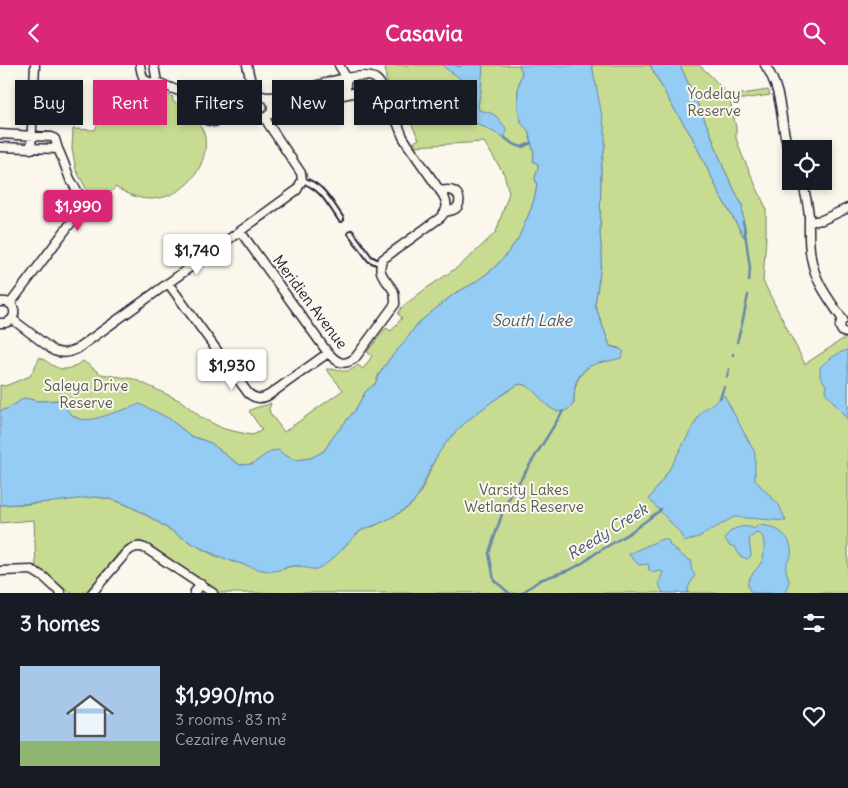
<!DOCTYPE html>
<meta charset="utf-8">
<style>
:root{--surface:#171b24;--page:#20242c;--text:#f1f3f6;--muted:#9ea1a6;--accent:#db2777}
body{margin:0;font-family:Delius,sans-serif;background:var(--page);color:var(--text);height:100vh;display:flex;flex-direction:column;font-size:19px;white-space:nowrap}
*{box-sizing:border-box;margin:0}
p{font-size:16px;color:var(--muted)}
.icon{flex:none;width:28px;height:28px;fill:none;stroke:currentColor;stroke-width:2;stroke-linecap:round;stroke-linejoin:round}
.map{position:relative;height:528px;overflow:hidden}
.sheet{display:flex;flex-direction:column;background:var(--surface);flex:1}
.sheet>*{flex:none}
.top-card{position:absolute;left:15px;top:15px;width:500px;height:45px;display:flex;gap:10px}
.fabs{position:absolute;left:782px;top:75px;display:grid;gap:10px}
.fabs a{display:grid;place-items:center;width:50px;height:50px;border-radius:0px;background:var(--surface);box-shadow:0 2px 8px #0003;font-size:25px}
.price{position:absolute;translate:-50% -42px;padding:0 11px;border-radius:5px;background:#fff;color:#222;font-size:16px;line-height:32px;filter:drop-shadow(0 1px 2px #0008)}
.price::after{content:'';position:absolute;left:50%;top:30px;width:15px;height:11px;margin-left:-8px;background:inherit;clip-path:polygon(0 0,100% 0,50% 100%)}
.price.active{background:var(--accent);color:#fff}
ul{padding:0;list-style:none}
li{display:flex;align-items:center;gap:15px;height:125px;padding:0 20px}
li span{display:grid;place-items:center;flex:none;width:140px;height:100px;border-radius:0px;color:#555}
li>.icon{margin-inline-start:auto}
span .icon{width:60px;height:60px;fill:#fffc;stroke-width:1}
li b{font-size:21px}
h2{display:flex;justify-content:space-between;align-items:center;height:60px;padding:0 20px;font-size:21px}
.tag{padding:0 18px;border-radius:0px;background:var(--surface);box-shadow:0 2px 8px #0003;font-size:18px;line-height:45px}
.tag.active{background:var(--accent);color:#fff}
header{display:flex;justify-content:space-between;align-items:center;height:65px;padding:0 20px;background:var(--accent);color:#fff;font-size:22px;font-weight:700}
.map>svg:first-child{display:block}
.green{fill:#c8dc91;stroke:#757f66}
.water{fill:#95ccf4;stroke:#6788aa}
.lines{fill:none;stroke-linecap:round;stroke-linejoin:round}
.stream{stroke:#6788aa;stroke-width:2.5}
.lane-casing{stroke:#22223b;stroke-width:8}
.street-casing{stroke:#22223b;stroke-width:11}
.lane{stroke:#fbf7ec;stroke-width:4}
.street{stroke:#fbf7ec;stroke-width:8}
.labels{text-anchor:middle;stroke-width:4;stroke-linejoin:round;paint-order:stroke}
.park-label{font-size:15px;fill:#545a55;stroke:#fbf7ec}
.street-label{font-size:15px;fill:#22223b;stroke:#fbf7ec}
.water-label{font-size:16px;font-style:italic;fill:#445572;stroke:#fbf7ec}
</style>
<header><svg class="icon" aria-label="back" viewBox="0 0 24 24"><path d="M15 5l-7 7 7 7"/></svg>Casavia<svg class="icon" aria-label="search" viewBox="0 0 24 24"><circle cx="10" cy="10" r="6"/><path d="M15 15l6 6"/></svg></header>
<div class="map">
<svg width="848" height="528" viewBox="0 0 848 528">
<rect width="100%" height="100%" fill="#fbf7ec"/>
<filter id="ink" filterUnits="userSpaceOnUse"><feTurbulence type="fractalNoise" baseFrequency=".02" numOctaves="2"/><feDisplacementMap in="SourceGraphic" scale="10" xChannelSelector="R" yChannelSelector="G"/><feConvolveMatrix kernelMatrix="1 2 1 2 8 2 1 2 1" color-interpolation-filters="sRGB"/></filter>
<g filter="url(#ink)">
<path class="green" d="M385,0H519L522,7L518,22V45L522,59L528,65L534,88L533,96L538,99V103L535,113L537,120L535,131L531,144L518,174L505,191L493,204L474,218L454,229L418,258L403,279L391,292L379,309L375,319L366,326L355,345L333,372L324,386L311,393L296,395L272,386L252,399L240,400L227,391L211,378L191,371L168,353L82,355C71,351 66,346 61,335L38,336L24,333C17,338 9,344 0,346V320L5,321L30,311L40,292C58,304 63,310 83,296L101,309L134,314L181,336L202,353L224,364L251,370L255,369L262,365L249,346C258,340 262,343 271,338L269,344L270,348L284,367L343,325L326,304C340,304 345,311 358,300L363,304L372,291L367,287L386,263L391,266L402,253L398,249L401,243L424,225L458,202L472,190L496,167L509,128L504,109L484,77L416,81L414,77L419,74L407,51L401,53L386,14Z
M592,0H650L671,39L692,72L721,132L744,172L742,140L724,104L710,67L680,0H699L710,10L729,31L768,25L770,30L730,36L736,62V73L742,90L766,143V172L763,216L805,299L843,274L848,273V528H219L158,486L140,476L127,480L121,485L89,524L83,528H70L36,501L34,455L0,458V440L29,439L94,432C130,434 157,459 187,475C197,481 208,488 218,492C224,493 228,494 233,497L284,504C291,500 298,500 306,503L357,469C362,464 368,463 374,461C384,456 406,446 413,438C425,425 430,401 439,387C457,360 490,337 517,320C531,316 541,336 551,343L574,339C572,304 594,299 619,283L610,281L595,240L602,193L600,169L601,103L605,80Z
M153,22L173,32L172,35L184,45L187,43C192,50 204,64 205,72C209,104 182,134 150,134C137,134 126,128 115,122L101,140L87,125L76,105L72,84L73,64L95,65C108,34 121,26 153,22Z"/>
<path class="water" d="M442,0H455L459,2L463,0H483L481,25L478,41L479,45L491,48L496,51L506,63L505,73L478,59L455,52L442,42L437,36L438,31L441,30C449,35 457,39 464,32C465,7 454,13 442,0Z
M519,0H592L605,66V80L601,103L600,169L602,193L595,240L610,281L622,285L624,287L621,293C603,299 589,295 578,313C570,325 580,342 564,346C544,351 535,314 517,320C491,337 455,361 439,388C430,401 424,418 417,433C409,444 386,456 373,461C368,463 363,464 359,467C346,479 335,495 319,503C311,507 302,499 293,501C287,501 282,505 275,506C266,507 254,503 245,500C223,494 203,485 183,473C155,456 127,433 94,432L54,437L0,440V346C9,344 17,338 24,333L38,336L61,335C74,360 86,357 110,349C120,346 130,343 140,339L168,353L191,371L211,378L227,391L240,400L252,399L271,386L279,385L284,390L296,395L311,393L324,386L333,372L355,345L366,326L375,319L379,309L391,292L403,279L418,258L454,229L474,218L493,204L505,191L518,174L531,144L535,131L537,120L535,113L538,103V99L533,96L534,88L528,65L522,59L518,45V22L522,7Z
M650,0H680L710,67L724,104L742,140L745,173L721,132L692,72L671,39Z
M848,285V355L825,327L827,322L820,311V302C828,295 838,287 848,285Z
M724,330L755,388V415L779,440L786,456L734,452L701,471L685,477L679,467L649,434L669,405L701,347Z
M758,460C775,460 794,471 791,491C790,494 786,497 786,501C785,507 789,511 789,517C788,520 786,525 785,528H752C739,515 760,505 763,493C765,487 764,478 763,472L759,468L755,469L749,474L751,491L747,494L740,491L735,482L729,480L725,474C728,464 744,458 754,464Z
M662,474H665L669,476V480C677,484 683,494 692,496C690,502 691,505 695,510L689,521L687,528H664C656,518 660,517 663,507L659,506L653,508L648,504L649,502L648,499L639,500L628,489Z"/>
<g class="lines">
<path class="stream" d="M505,73L513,79L522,82L531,78
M743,157L744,160L750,203L749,216
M737,277L742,259L748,230
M733,290V289
M727,312L729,304
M720,333L724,322
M509,528L494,515L489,488L505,440L563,346
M522,528L540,515L572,504L584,497L596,488L628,469L658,447L661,444"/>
<defs>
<path id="lane" d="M302,115C323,122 329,137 341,154
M351,168L370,194L381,199"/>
<path id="street" d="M140,0C142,12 143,19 157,17L154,0
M247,0L250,13L257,31
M339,0L346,12V29
M765,0C786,31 778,60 791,93
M157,17L181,27L194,39L202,48L203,52L206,55L214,57L244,50L257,53
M250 42a11 11 0 1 1 22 0a11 11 0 1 1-22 0Z
M267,32C272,32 278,32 283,31C301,26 361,3 376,14C380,17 383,23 385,27L381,25L373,24L277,43L271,49
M202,48L251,37
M0,69L52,72L55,74L58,84L0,82
M31,84L35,0
M802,116C805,127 808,139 809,151C809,167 808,185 813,201C818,221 832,238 843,255
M441,126C445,125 449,124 453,126C461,129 462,141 453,145C451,146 448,146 445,147
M809,157L822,155L848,143
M240,166L328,288C337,297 343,302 355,293L395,239C395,234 395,231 394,227C388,215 375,209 383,194L441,152C448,144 448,139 443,130L408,80L403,72L385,27
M168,218L248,328C255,334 261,335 269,330L328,288
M0,237C19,234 19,260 0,258
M10,239L79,147C81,143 82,140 81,135C80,128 74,121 70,114C66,104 63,94 58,84
M12,254L54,286C63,289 68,288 77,284L297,125L302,115L301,108L269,60L265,53
M843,255C839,259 839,263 843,267L848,268
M0,506L32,505L45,513L61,528
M92,528L126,488C133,481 140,480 148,485L213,528
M194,528L201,519"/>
</defs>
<use href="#lane" class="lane-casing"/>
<use href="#street" class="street-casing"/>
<use href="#lane" class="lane"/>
<use href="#street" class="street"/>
</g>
</g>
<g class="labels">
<g class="park-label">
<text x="714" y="34">Yodelay<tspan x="714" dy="17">Reserve</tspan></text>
<text x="86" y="326">Saleya Drive<tspan x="86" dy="17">Reserve</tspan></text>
<text x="524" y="430">Varsity Lakes<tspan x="524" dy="17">Wetlands Reserve</tspan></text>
</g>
<g class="street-label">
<text transform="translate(310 237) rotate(53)" y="5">Meridien Avenue</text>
</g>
<g class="water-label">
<text x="532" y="261">South Lake</text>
<text transform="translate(607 466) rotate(-32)" y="6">Reedy Creek</text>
</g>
</g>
</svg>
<div class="fabs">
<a><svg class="icon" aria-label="locate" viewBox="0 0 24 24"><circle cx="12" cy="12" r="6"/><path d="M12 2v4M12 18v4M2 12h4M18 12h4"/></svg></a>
</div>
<b class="price active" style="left:78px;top:167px">$1,990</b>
<b class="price" style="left:197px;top:211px">$1,740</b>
<b class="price" style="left:232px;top:326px">$1,930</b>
<div class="top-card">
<a class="tag">Buy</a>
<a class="tag active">Rent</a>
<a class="tag">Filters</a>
<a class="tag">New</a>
<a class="tag">Apartment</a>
</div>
</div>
<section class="sheet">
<h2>3 homes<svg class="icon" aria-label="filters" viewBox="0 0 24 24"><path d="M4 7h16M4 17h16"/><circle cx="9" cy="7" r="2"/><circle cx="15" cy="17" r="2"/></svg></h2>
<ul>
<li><span style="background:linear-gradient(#a9c7e8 75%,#8fb573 0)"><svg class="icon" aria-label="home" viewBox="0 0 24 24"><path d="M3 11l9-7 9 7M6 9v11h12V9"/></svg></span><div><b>$1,990/mo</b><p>3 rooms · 83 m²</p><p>Cezaire Avenue</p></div><svg class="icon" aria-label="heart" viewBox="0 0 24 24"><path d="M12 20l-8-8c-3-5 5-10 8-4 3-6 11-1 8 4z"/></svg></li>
</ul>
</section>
